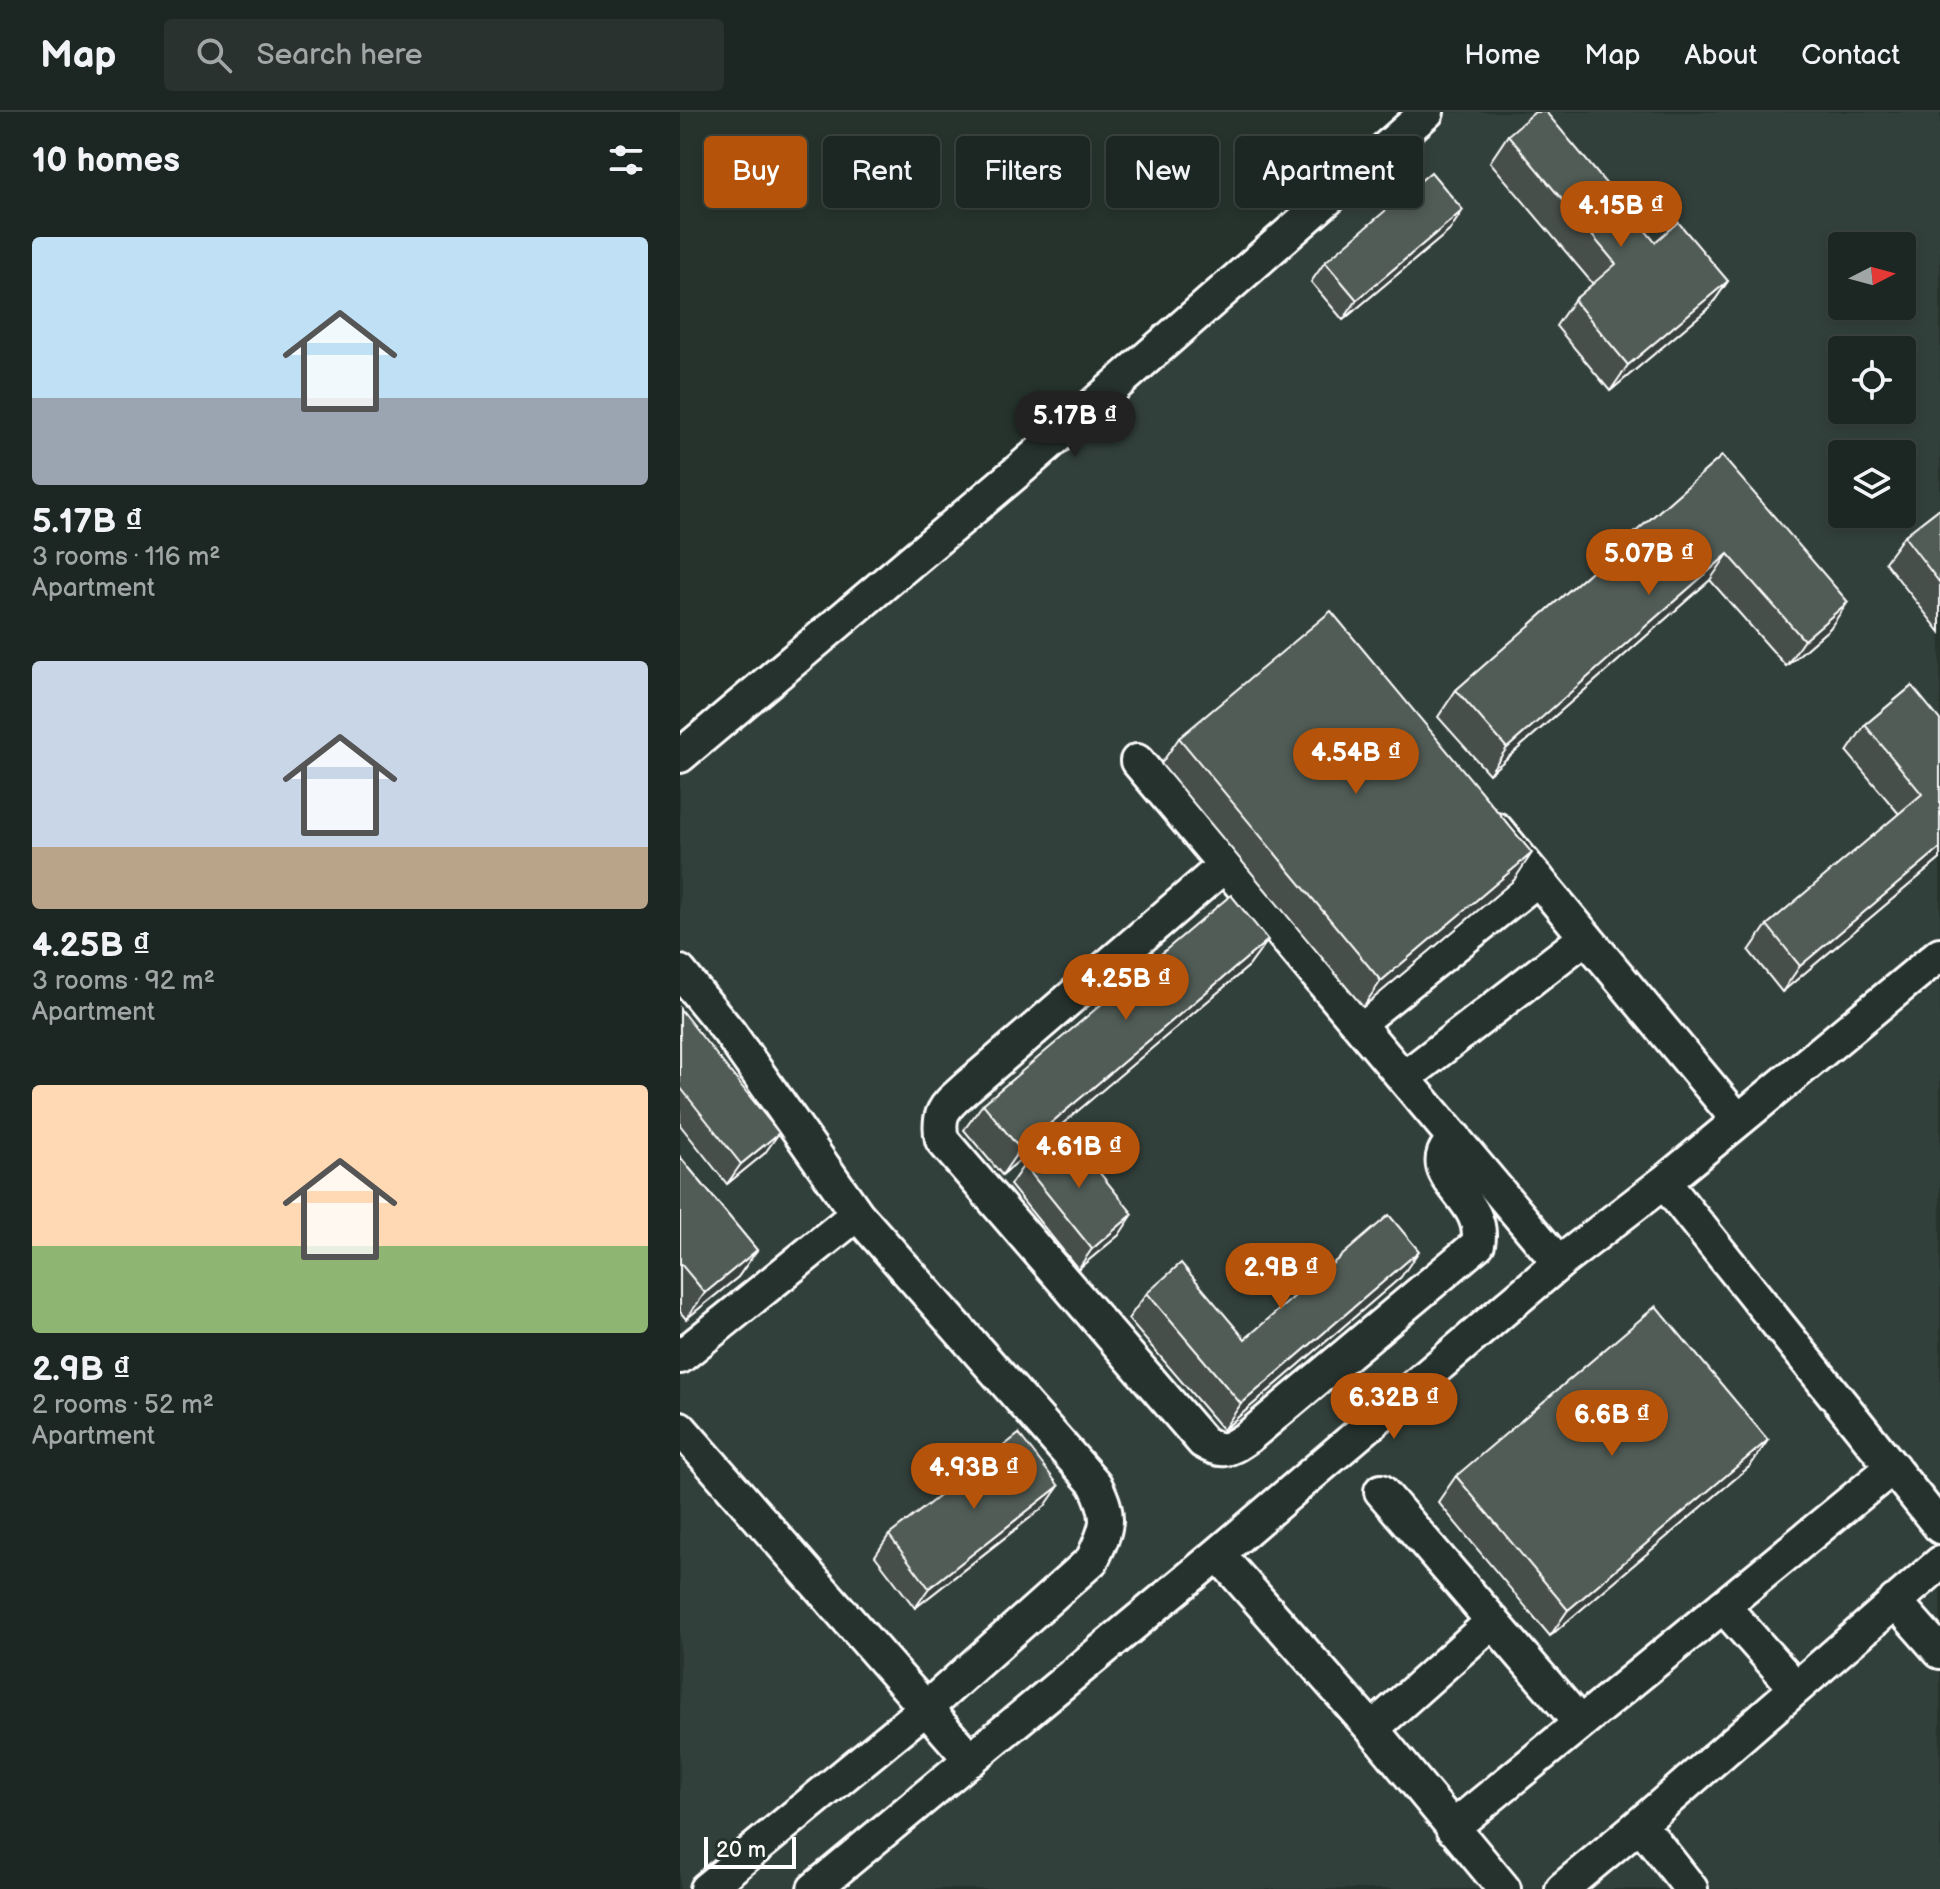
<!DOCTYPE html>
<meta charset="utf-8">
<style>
:root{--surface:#1c2622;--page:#29322f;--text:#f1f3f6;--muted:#a0a5a5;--line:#3a4340;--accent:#b45309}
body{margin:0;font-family:"Balsamiq Sans",sans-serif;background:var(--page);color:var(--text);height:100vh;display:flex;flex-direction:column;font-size:30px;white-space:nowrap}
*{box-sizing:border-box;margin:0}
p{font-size:26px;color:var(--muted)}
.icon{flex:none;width:44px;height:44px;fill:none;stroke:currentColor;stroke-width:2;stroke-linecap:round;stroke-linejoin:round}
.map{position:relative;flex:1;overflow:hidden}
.sheet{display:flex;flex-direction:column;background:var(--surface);width:680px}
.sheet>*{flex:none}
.hud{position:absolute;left:24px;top:24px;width:760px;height:72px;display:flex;gap:16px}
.needle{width:52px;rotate:84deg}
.fabs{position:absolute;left:1148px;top:120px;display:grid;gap:16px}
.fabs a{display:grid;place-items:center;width:88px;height:88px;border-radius:8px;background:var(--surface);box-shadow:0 4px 12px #0003,0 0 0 2px var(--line);font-size:40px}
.scale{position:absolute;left:24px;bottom:20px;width:92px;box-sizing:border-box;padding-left:8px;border:4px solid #fff;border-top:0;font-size:22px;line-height:28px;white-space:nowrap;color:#fff;-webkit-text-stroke:6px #26332d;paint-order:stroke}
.price{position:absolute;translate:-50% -68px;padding:0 18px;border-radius:28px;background:var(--accent);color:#fff;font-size:26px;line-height:52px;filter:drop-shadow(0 2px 4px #0008)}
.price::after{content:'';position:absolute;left:50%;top:48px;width:24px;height:18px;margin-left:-12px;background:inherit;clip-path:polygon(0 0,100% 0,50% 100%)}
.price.on{background:#222;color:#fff}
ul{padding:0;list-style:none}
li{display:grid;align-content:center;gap:16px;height:424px;padding:0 32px}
li span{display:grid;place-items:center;height:248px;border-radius:8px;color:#555}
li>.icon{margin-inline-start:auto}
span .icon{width:144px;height:144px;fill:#fffc;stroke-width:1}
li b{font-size:34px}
h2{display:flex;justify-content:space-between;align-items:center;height:96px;padding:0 32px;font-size:34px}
.chip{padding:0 28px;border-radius:8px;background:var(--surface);box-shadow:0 4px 12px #0003,0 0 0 2px var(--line);font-size:28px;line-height:72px}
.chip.on{background:var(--accent);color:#fff}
header{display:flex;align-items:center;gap:48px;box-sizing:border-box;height:112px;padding:0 40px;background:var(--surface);border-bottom:2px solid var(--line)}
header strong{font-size:38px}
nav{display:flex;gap:44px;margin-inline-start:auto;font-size:28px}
.search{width:560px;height:72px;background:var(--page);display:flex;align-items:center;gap:20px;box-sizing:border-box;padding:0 28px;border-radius:8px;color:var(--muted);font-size:30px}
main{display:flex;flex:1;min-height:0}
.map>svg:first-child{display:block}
.built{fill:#333f3a;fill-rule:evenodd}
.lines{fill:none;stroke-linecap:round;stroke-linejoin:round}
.minor-casing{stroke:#fff;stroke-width:38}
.minor{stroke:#26332d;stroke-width:32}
.wall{fill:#464f4b;stroke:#fff;stroke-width:2}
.shaded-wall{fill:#39403d;stroke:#fff;stroke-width:2}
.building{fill:#515c57;stroke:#fff;stroke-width:2}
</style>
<header>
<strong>Map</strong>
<div class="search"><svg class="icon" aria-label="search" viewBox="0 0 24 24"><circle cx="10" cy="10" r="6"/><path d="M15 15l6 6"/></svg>Search here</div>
<nav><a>Home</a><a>Map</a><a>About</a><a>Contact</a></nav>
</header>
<main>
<section class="sheet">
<h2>10 homes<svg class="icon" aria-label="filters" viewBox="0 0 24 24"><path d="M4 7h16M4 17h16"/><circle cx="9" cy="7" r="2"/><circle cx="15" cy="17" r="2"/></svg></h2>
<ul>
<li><span style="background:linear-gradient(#bfe0f5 65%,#9aa5b1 0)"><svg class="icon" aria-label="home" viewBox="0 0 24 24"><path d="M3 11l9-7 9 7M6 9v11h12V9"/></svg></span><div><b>5.17B ₫</b><p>3 rooms · 116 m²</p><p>Apartment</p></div></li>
<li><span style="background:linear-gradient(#c9d6e8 75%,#b9a48a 0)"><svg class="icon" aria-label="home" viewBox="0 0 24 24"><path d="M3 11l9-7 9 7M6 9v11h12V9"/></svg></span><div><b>4.25B ₫</b><p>3 rooms · 92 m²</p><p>Apartment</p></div></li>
<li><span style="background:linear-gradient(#ffd9b3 65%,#8fb573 0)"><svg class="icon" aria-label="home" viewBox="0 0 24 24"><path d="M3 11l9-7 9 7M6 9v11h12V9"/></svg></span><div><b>2.9B ₫</b><p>2 rooms · 52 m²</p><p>Apartment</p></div></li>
</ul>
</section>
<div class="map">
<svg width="1260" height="1777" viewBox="0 0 1260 1777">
<rect width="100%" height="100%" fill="#26332d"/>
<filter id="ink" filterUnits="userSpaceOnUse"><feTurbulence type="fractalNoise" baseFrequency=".0125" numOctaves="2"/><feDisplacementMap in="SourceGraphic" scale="16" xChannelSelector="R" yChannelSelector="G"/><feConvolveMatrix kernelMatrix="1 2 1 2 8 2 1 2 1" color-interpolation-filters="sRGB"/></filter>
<g filter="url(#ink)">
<path class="built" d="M730,0H1260V1777H0V630ZM1162,134H1222V194H1162ZM1162,238H1222V298H1162ZM1162,342H1222V402H1162Z"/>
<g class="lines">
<defs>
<path id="minor" d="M0,644L338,359L747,0
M457,649L879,1151
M816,717L1058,1008
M545,753L287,975C267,993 256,999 262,1028L523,1330C544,1343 549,1337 568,1325L798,1132C807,1091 753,1070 764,1041C766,1036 771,1030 775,1026
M0,860L49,920L177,1102L415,1372C432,1406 428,1415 412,1448L245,1597L26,1777
M678,911L858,767
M724,966L906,825
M984,1070L1260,1415
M0,1245L177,1102
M0,1316L291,1648
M701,1379L900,1611
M538,1442L692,1617L824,1777
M1215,1489L1260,1540
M1043,1494L1116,1576
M692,1617L813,1509
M960,1712L1260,1451
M772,1716L1213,1355
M134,1777L538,1442L879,1151L984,1070L1260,842
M882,1777L960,1712L1011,1777"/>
</defs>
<use href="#minor" class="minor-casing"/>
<use href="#minor" class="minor"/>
</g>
<path class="wall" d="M828,23L975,130L1048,169L1030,195L930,279L876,214L894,188L913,172L810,50Z
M769,119L663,208L631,170L645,150Z
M1042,344L1150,516L1106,554L1030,468L809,662L758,605L776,578Z
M1260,396V520L1205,450L1224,424Z
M1232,574L1260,747L1102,880L1069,839L1087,813L1219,702L1167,640L1185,613Z
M499,626L834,768L683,895L481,652Z
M588,828L569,854L322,1063L284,1018L303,992Z
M0,897L85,1041L47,1072L0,1013Z
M0,1045L77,1138L58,1165L6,1207L0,1200Z
M344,1053L439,1123L398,1157L330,1073Z
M721,1165L543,1318L448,1207L467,1181L565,1227Z
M1088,1328L1070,1354L870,1524L758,1390L776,1364Z
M365,1394L235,1496L195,1444L209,1423Z"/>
<path class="shaded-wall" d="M783,98L769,119L663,208L677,188Z
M1048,169L1030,195L930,279L948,253Z
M1048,442L1030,468L809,662L827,636Z
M1168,490L1150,516L1106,554L1124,528Z
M1260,736V747L1102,880L1120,854Z
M852,741L834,768L683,895L701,869Z
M588,828L569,854L322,1063L340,1037Z
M99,1021L85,1041L47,1072L61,1052Z
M453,1102L439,1123L398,1157L412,1137Z
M77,1138L58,1165L6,1207L25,1181Z
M739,1139L721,1165L543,1318L561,1292Z
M1088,1328L1070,1354L870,1524L888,1498Z
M379,1374L365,1394L235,1496L249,1476Z"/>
<path class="building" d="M855,0H866L975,130L998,110L1048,169L948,253L894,188L936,152L828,23Z
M751,60L783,98L677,188L645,150Z
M1042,344L1168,490L1124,528L1048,442L827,636L776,578Z
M1260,396V471L1224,424Z
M651,499L852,741L701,869L499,626Z
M1232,574L1260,608V736L1120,854L1087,813L1242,682L1185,613Z
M551,783L588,828L340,1037L303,992Z
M0,897L99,1021L61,1052L0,975Z
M386,1019L453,1102L412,1137L344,1053Z
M0,1045L77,1138L25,1181L0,1151Z
M709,1103L739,1139L561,1292L467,1181L501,1151L565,1227Z
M976,1194L1088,1328L888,1498L776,1364Z
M339,1322L379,1374L249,1476L209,1423Z"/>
</g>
</svg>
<div class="fabs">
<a><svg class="needle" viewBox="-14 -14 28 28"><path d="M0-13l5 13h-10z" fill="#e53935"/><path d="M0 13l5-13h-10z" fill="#a0a5a5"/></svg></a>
<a><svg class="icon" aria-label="locate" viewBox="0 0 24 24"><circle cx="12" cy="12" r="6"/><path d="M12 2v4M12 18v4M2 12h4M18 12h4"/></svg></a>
<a><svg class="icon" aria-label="layers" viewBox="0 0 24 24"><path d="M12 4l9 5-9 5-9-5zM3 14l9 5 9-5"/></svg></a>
</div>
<div class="scale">20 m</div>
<b class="price" style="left:941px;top:137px">4.15B ₫</b>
<b class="price on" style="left:395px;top:347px">5.17B ₫</b>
<b class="price" style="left:969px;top:485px">5.07B ₫</b>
<b class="price" style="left:676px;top:684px">4.54B ₫</b>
<b class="price" style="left:446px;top:910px">4.25B ₫</b>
<b class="price" style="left:399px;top:1078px">4.61B ₫</b>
<b class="price" style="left:601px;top:1199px">2.9B ₫</b>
<b class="price" style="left:714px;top:1329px">6.32B ₫</b>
<b class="price" style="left:932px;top:1346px">6.6B ₫</b>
<b class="price" style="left:294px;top:1399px">4.93B ₫</b>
<div class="hud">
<a class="chip on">Buy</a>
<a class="chip">Rent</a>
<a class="chip">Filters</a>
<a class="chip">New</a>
<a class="chip">Apartment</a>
</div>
</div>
</main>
